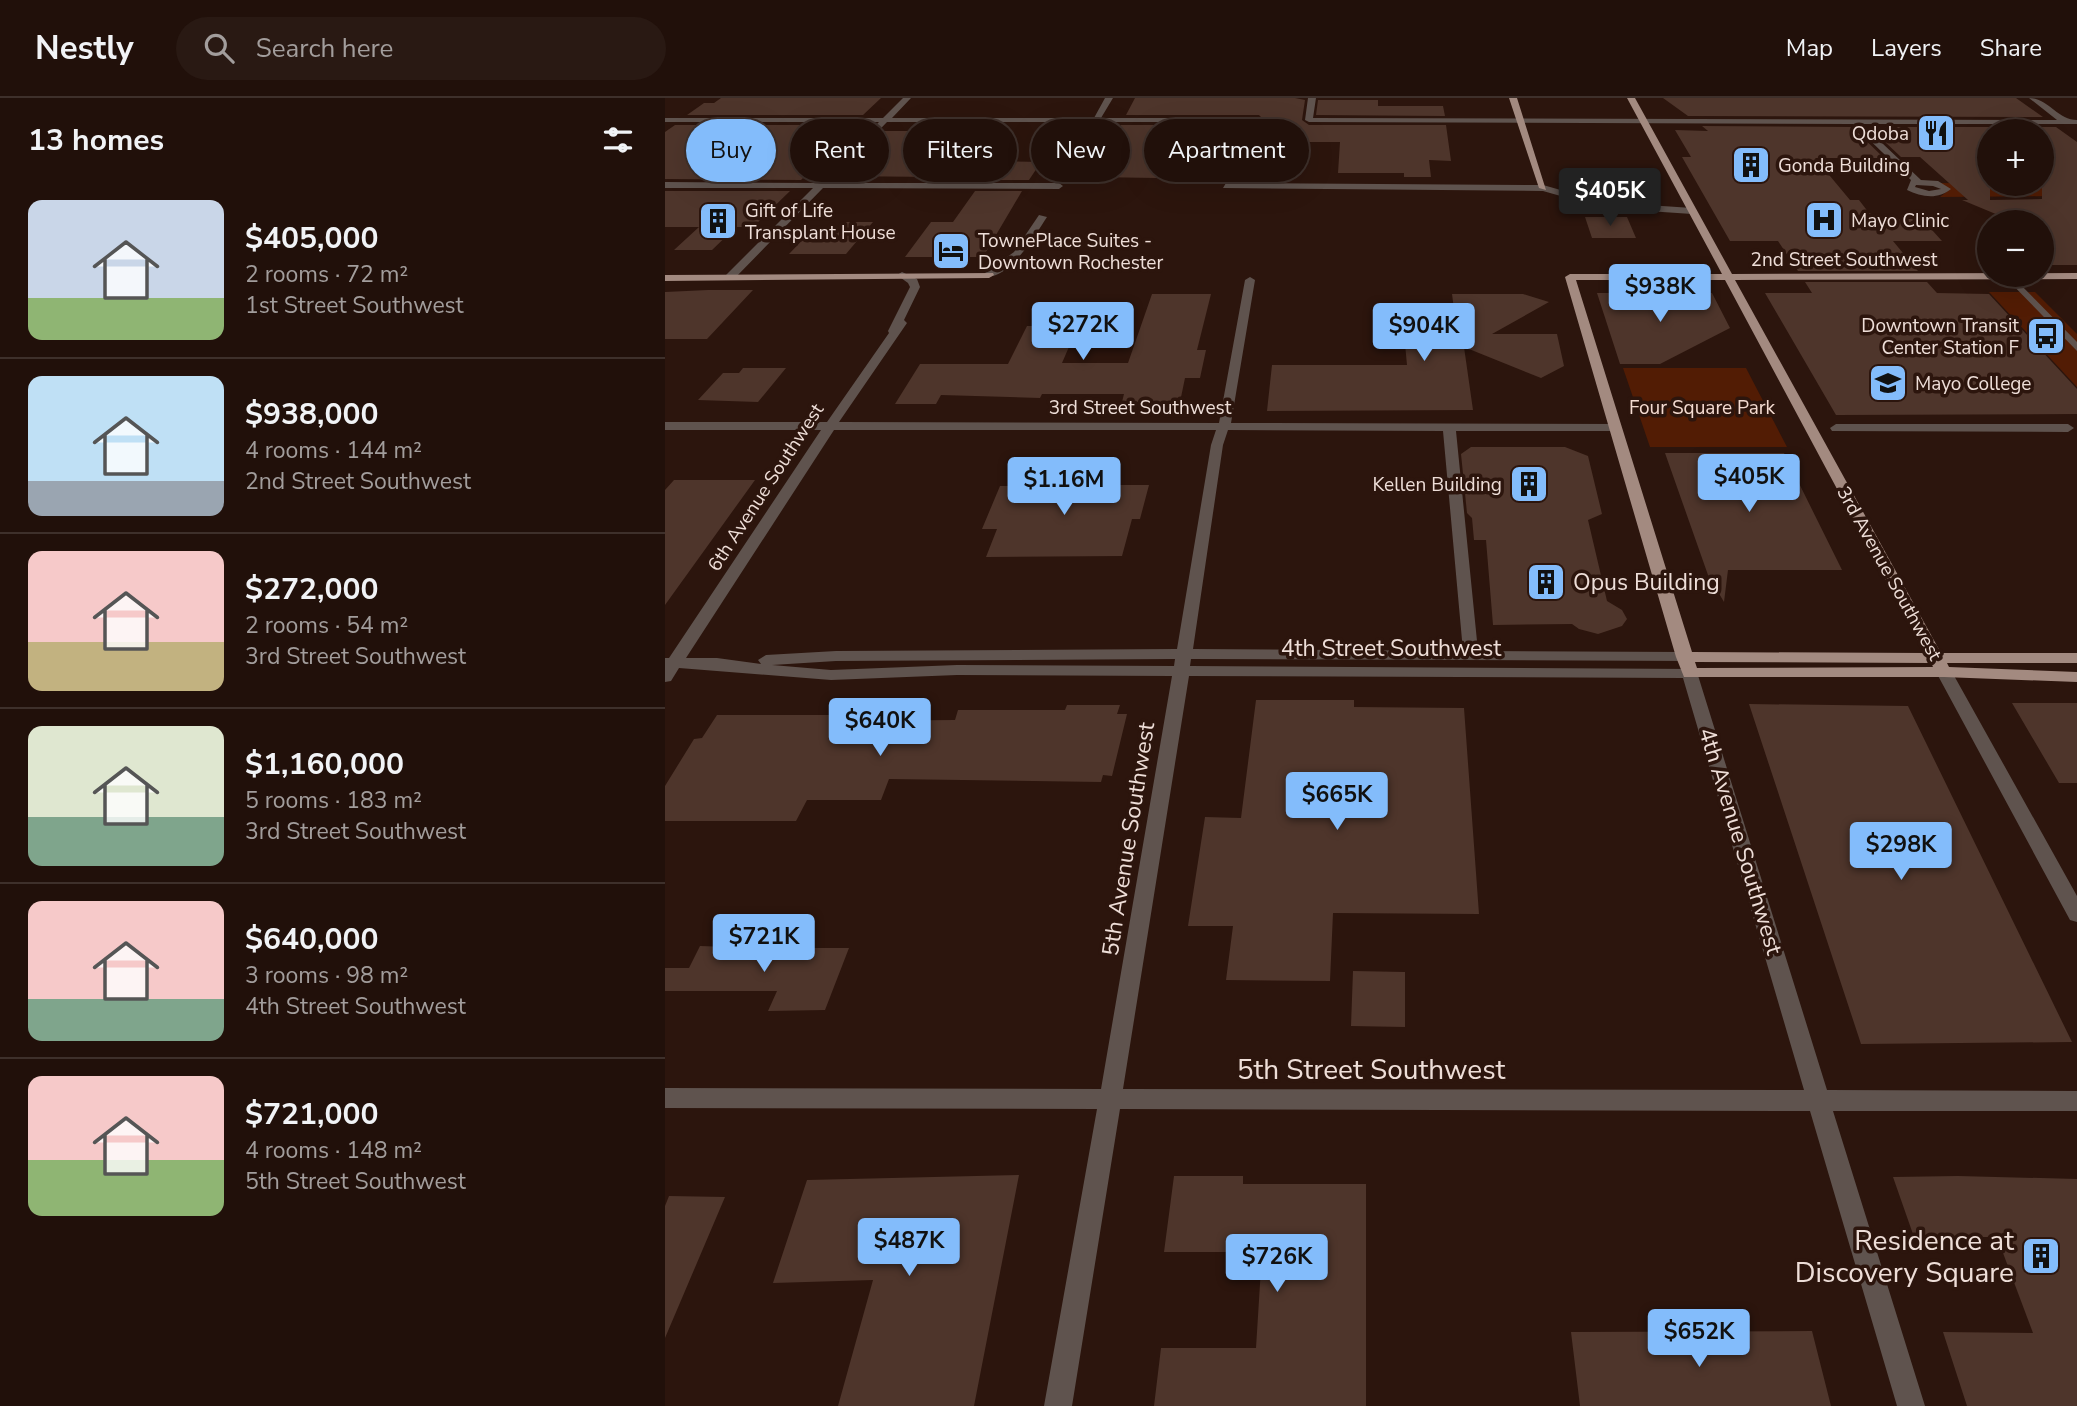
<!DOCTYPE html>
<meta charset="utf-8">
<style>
:root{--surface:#21100a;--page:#291913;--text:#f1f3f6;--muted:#a29d9c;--line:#3e302b;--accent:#83bcfb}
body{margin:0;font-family:"Nunito Sans",sans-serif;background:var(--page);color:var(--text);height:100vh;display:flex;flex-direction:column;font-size:26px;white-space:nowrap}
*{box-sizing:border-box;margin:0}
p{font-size:23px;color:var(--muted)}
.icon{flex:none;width:38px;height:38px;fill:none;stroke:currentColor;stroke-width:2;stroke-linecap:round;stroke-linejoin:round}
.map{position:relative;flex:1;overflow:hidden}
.sheet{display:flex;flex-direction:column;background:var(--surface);width:665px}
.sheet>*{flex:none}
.guide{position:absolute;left:21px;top:21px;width:665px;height:63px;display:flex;gap:14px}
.buttons{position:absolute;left:1312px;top:21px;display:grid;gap:14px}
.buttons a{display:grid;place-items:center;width:77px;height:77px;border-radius:50%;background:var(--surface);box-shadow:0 7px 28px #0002,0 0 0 2px var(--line);font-size:35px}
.price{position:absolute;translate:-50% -60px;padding:0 16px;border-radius:7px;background:var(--accent);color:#111;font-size:23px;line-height:46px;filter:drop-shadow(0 2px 4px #0008)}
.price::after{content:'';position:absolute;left:50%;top:42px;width:21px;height:16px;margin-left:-10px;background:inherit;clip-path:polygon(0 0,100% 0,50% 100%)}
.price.current{background:#222;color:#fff}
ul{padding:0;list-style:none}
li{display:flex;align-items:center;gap:21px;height:175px;padding:0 28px}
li+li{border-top:2px solid var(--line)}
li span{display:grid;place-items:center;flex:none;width:196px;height:140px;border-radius:14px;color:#555}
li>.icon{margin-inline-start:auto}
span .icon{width:84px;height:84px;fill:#fffc;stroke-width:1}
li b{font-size:30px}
h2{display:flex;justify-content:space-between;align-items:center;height:84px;padding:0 28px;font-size:30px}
.tag{padding:0 24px;border-radius:32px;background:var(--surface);box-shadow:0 7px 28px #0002,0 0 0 2px var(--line);font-size:24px;line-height:63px}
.tag.current{background:var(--accent);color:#111}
header{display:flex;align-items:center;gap:42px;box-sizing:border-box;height:98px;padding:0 35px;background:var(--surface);border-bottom:2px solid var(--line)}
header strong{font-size:33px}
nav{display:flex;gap:38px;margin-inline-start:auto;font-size:24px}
.search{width:490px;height:63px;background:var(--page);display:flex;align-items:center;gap:18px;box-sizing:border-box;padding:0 24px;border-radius:38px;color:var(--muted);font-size:26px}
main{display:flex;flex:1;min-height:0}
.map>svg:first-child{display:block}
.green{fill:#521c04}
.building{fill:#4e352b;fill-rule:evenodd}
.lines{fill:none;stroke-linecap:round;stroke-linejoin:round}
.minor{fill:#5f534e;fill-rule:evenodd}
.major{fill:#a38a80;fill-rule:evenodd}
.labels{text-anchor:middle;stroke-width:7;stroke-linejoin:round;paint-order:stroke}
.far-poi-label{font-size:19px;fill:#eeded8;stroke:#2c150d;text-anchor:start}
.far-street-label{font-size:19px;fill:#eeded8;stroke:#2c150d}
.far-park-label{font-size:19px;fill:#f4dbd1;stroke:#2c150d}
.poi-label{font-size:23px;fill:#eeded8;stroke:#2c150d;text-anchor:start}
.street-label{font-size:23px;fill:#eeded8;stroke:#2c150d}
.near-street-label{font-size:28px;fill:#eeded8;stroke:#2c150d}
.near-poi-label{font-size:28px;fill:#eeded8;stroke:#2c150d;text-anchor:end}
</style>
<header>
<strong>Nestly</strong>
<div class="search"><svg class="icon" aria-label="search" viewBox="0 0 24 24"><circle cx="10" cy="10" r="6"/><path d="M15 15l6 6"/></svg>Search here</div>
<nav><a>Map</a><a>Layers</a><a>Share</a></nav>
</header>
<main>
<section class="sheet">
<h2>13 homes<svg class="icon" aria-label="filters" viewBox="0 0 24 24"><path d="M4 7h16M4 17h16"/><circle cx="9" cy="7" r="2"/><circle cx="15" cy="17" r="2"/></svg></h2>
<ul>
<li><span style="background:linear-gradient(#c9d6e8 70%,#8fb573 0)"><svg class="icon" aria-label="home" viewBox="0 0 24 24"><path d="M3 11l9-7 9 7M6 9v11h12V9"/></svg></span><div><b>$405,000</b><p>2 rooms · 72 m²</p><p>1st Street Southwest</p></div></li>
<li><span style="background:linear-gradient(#bfe0f5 75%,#9aa5b1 0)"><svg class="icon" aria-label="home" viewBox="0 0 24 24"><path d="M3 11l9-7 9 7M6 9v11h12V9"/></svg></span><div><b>$938,000</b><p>4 rooms · 144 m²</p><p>2nd Street Southwest</p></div></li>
<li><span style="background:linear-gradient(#f6c9c9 65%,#c2b280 0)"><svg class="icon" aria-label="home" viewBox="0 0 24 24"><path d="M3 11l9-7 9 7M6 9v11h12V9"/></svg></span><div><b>$272,000</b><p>2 rooms · 54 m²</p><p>3rd Street Southwest</p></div></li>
<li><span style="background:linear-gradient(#dfe7d0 65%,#7fa58c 0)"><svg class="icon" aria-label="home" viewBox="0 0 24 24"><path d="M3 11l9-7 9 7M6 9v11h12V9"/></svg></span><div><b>$1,160,000</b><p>5 rooms · 183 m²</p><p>3rd Street Southwest</p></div></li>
<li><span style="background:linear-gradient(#f6c9c9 70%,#7fa58c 0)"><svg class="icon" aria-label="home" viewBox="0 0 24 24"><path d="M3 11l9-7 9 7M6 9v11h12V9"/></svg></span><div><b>$640,000</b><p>3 rooms · 98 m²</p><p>4th Street Southwest</p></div></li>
<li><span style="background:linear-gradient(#f6c9c9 60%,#8fb573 0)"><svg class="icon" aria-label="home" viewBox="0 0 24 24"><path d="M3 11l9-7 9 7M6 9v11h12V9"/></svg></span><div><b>$721,000</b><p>4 rooms · 148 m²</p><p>5th Street Southwest</p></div></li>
</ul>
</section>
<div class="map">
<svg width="1412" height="1308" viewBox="0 0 1412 1308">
<rect width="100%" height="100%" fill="#2c150d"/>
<path class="green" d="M1274,85L1377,86L1412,98L1275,99L1285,91Z
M1324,194H1370L1412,236V289Z
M958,270H1081L1122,349H985Z"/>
<path class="building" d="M56,0H216L198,17H22L39,5H49Z
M470,0H630L640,2L637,22L644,27H781L786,63L764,62L766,79H739V75H673L675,44H567L561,55H489L492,80L428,79L456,27H594L600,23L594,17H461Z
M998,0H1351L1378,19L1023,18Z
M653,2H713V8H778L780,18L651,17Z
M10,27H188L182,33H202L156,78H140L136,82L0,81V34Z
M1037,28L1187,29L1219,60H1150L1185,102H1194L1204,115L1219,121H1257L1277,143H1228L1253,173H1133L1113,143H1065L1017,59H1026L1010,32L1043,33Z
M1204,29H1391L1412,44V167H1377V124H1350L1297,102H1303L1255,59H1236ZM1325,33H1377V101L1325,102Z
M217,33H305L269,79L173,78Z
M332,63L376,64L364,82H318Z
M0,93H125L88,129H71L47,152H9L34,129H0Z
M310,93H357L318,159H240L266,124H288Z
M920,119H962L971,140H927Z
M179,124H208L181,156H124L146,133H171Z
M1140,184H1262L1272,195L1324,196L1412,291V316L1171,317L1100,195H1147Z
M43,192H88L42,241H0V194Z
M932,195H1047L1065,230L995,266H955Z
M487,196H546L532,252H541L535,280H520L515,304H457L459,296H377L375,300L276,297L271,306H230L255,266H343L362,228H413L397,265H463Z
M787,196H858L884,204L827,236H892L899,268L876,280L799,249L808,312L602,313L607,267H742L739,235L790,219Z
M78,270H121L93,304L33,302L58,275H74Z
M806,349H900L923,358L937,416L923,422L942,503L957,512L962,521L957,528L933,536L914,531L907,526L828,527L821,442H809L807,420L802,415L796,356Z
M1000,355H1119L1177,472H1063L1059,504L1043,477Z
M384,368H428L421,387H484L475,421H467L457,458L321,459L332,431H317L335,388H376Z
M9,382H90L0,507V392Z
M591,602H689V609L799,610L814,816L668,815L665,883L561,882L568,828H523L540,719L576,720Z
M1347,605H1412V685H1394Z
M1084,606L1243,608L1407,944L1196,946Z
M402,607H455L452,616H462L447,678L438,677L436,684L224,681L216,702H142L131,723H0V688L29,641L37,640L52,617H183L180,623L290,622L293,612H400Z
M35,848L94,850H184L160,912L103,913L112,893H0V870H24Z
M688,873L740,874V929L686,928Z
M354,1077L309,1308H173L208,1182L108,1185L142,1082Z
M509,1078H578V1086H701V1308H489L496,1250H591L597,1154H499Z
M1293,1078L1412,1081V1308H1302L1278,1234L1368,1235L1332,1139H1249L1228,1079Z
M4,1098L60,1099L0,1240V1108Z
M1147,1233L1166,1308H915L906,1234Z"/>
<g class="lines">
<path class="minor" d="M238,0H246L227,20H429L440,0H448L436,20H594L598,22L594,24H222L163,85H394L398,88L394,91L158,90L68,182H60V178L148,90H0V84L153,85L214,24H0V20H218Z
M643,0H651L648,20L1392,22L1364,0C1383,0 1393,22 1412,22V26H1197L1256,82L1273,83L1286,91C1273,102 1256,99 1242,92L1246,82L1188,26L644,24L640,22ZM1251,87L1268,88L1276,91L1264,93L1250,89Z
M561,85L878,87L938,104L1027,110L1032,113L1027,116L938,110L878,93L558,90Z
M374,117L382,119C370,137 345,181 320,179V175L349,154Z
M237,174L252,181L255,189L239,222L242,225L174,324L554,325L580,182L585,179L590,182L566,325L954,326L956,329L950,333H791L813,553L1019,554L1027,559L1025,563L526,561L525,568L1031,571L1162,992L1412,993V1013H1168L1260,1308H1232L1145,1013L455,1011L407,1308H379L432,1011L0,1010V990L436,991L507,578L292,577L166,582L14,570L6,583L0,584V560H4L156,332H0V324H162L224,235L223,233L245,189L243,185L232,177ZM169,332H551L546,347L512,551L171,553L101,557L93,562L96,566L52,560H21ZM563,332L778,333L798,553L528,551L558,347ZM510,561L509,568L292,567L166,572L107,567L171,563ZM524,578L1018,580L1139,992L458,991Z
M1338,177H1346L1412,244V253Z
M1171,326H1403L1409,330L1403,334L1167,333L1165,330Z
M1279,569L1287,574L1412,798V824L1405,822L1271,574Z"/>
<path class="major" d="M844,0H852L881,92L874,90Z
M962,0H970L1067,176L1412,175V181L1070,182L1276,555H1412V565H1282L1284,569L1412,574V584L1279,579H1019L1011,559L900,179L905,176H1057ZM911,182H1060L1260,555L1027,554ZM1030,564L1266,565L1268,569L1032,570Z
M328,175L329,177L324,180L0,183V177Z"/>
</g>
<defs>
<symbol id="restaurant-square" viewBox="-11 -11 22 22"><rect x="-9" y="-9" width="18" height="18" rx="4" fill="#83bcfb" stroke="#2c150d"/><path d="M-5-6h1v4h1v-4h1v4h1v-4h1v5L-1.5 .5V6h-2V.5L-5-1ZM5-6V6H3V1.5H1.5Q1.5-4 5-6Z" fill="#111"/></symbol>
<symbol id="building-square" viewBox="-11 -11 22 22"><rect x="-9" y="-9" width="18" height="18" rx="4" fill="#83bcfb" stroke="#2c150d"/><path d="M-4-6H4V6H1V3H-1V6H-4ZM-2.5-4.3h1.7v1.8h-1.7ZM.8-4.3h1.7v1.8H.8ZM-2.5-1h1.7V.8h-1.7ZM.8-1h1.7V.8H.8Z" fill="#111"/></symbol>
<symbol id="hospital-square" viewBox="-11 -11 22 22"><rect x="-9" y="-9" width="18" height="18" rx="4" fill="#83bcfb" stroke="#2c150d"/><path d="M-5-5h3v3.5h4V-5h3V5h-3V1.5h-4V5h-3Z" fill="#111"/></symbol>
<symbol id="hotel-square" viewBox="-11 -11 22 22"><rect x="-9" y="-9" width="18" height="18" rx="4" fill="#83bcfb" stroke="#2c150d"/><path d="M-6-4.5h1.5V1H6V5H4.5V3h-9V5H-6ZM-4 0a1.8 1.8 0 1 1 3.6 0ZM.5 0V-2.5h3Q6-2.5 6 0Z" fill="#111"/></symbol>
<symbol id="bus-square" viewBox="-11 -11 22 22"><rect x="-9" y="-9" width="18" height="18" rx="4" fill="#83bcfb" stroke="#2c150d"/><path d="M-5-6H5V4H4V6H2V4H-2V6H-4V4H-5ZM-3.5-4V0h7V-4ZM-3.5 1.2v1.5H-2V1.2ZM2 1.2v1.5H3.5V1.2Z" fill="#111"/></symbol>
<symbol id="university-square" viewBox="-11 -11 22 22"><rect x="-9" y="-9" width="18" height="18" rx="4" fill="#83bcfb" stroke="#2c150d"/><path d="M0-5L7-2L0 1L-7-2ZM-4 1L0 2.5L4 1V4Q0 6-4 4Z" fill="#111"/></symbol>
</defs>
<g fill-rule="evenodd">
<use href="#restaurant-square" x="1249" y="13" width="44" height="44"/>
<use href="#building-square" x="1064" y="45" width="44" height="44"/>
<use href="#hospital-square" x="1137" y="100" width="44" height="44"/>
<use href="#building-square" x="31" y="101" width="44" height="44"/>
<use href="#hotel-square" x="264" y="131" width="44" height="44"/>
<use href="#bus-square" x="1359" y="216" width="44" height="44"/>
<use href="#university-square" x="1201" y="263" width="44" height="44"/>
<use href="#building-square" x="842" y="364" width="44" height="44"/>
<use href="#building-square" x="859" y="462" width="44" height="44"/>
<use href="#building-square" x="1354" y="1136" width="44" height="44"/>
</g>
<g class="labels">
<g class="far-poi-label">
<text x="1244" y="42" text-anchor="end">Qdoba</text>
<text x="1113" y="74">Gonda Building</text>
<text x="80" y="119">Gift of Life<tspan x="80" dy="22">Transplant House</tspan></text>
<text x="1186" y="129">Mayo Clinic</text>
<text x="313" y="149">TownePlace Suites -<tspan x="313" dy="22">Downtown Rochester</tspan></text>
<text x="1354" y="234" text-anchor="end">Downtown Transit<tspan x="1354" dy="22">Center Station F</tspan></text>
<text x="1250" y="292">Mayo College</text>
<text x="837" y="393" text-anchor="end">Kellen Building</text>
</g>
<g class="far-street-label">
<text x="1179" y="168">2nd Street Southwest</text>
<text x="475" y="316">3rd Street Southwest</text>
<text transform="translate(100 389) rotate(-57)" y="7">6th Avenue Southwest</text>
<text transform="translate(1225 475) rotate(61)" y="7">3rd Avenue Southwest</text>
</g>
<g class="far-park-label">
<text x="1037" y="316">Four Square Park</text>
</g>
<g class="poi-label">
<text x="908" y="492">Opus Building</text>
</g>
<g class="street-label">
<text x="726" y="558">4th Street Southwest</text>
<text transform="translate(463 741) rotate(-81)" y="8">5th Avenue Southwest</text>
<text transform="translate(1076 743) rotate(73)" y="8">4th Avenue Southwest</text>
</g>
<g class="near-street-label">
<text x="706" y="981">5th Street Southwest</text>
</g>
<g class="near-poi-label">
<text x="1349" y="1152">Residence at<tspan x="1349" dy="32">Discovery Square</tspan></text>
</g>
</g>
</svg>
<div class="buttons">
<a>+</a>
<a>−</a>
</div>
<b class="price current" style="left:945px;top:130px">$405K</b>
<b class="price" style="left:995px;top:226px">$938K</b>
<b class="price" style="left:418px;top:264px">$272K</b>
<b class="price" style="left:759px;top:265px">$904K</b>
<b class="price" style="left:1084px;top:416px">$405K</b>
<b class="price" style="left:399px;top:419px">$1.16M</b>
<b class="price" style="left:215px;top:660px">$640K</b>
<b class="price" style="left:672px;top:734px">$665K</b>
<b class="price" style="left:1236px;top:784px">$298K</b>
<b class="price" style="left:99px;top:876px">$721K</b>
<b class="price" style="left:244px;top:1180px">$487K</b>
<b class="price" style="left:612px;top:1196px">$726K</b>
<b class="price" style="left:1034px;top:1271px">$652K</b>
<div class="guide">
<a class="tag current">Buy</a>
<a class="tag">Rent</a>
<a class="tag">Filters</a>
<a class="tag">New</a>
<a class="tag">Apartment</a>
</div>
</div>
</main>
